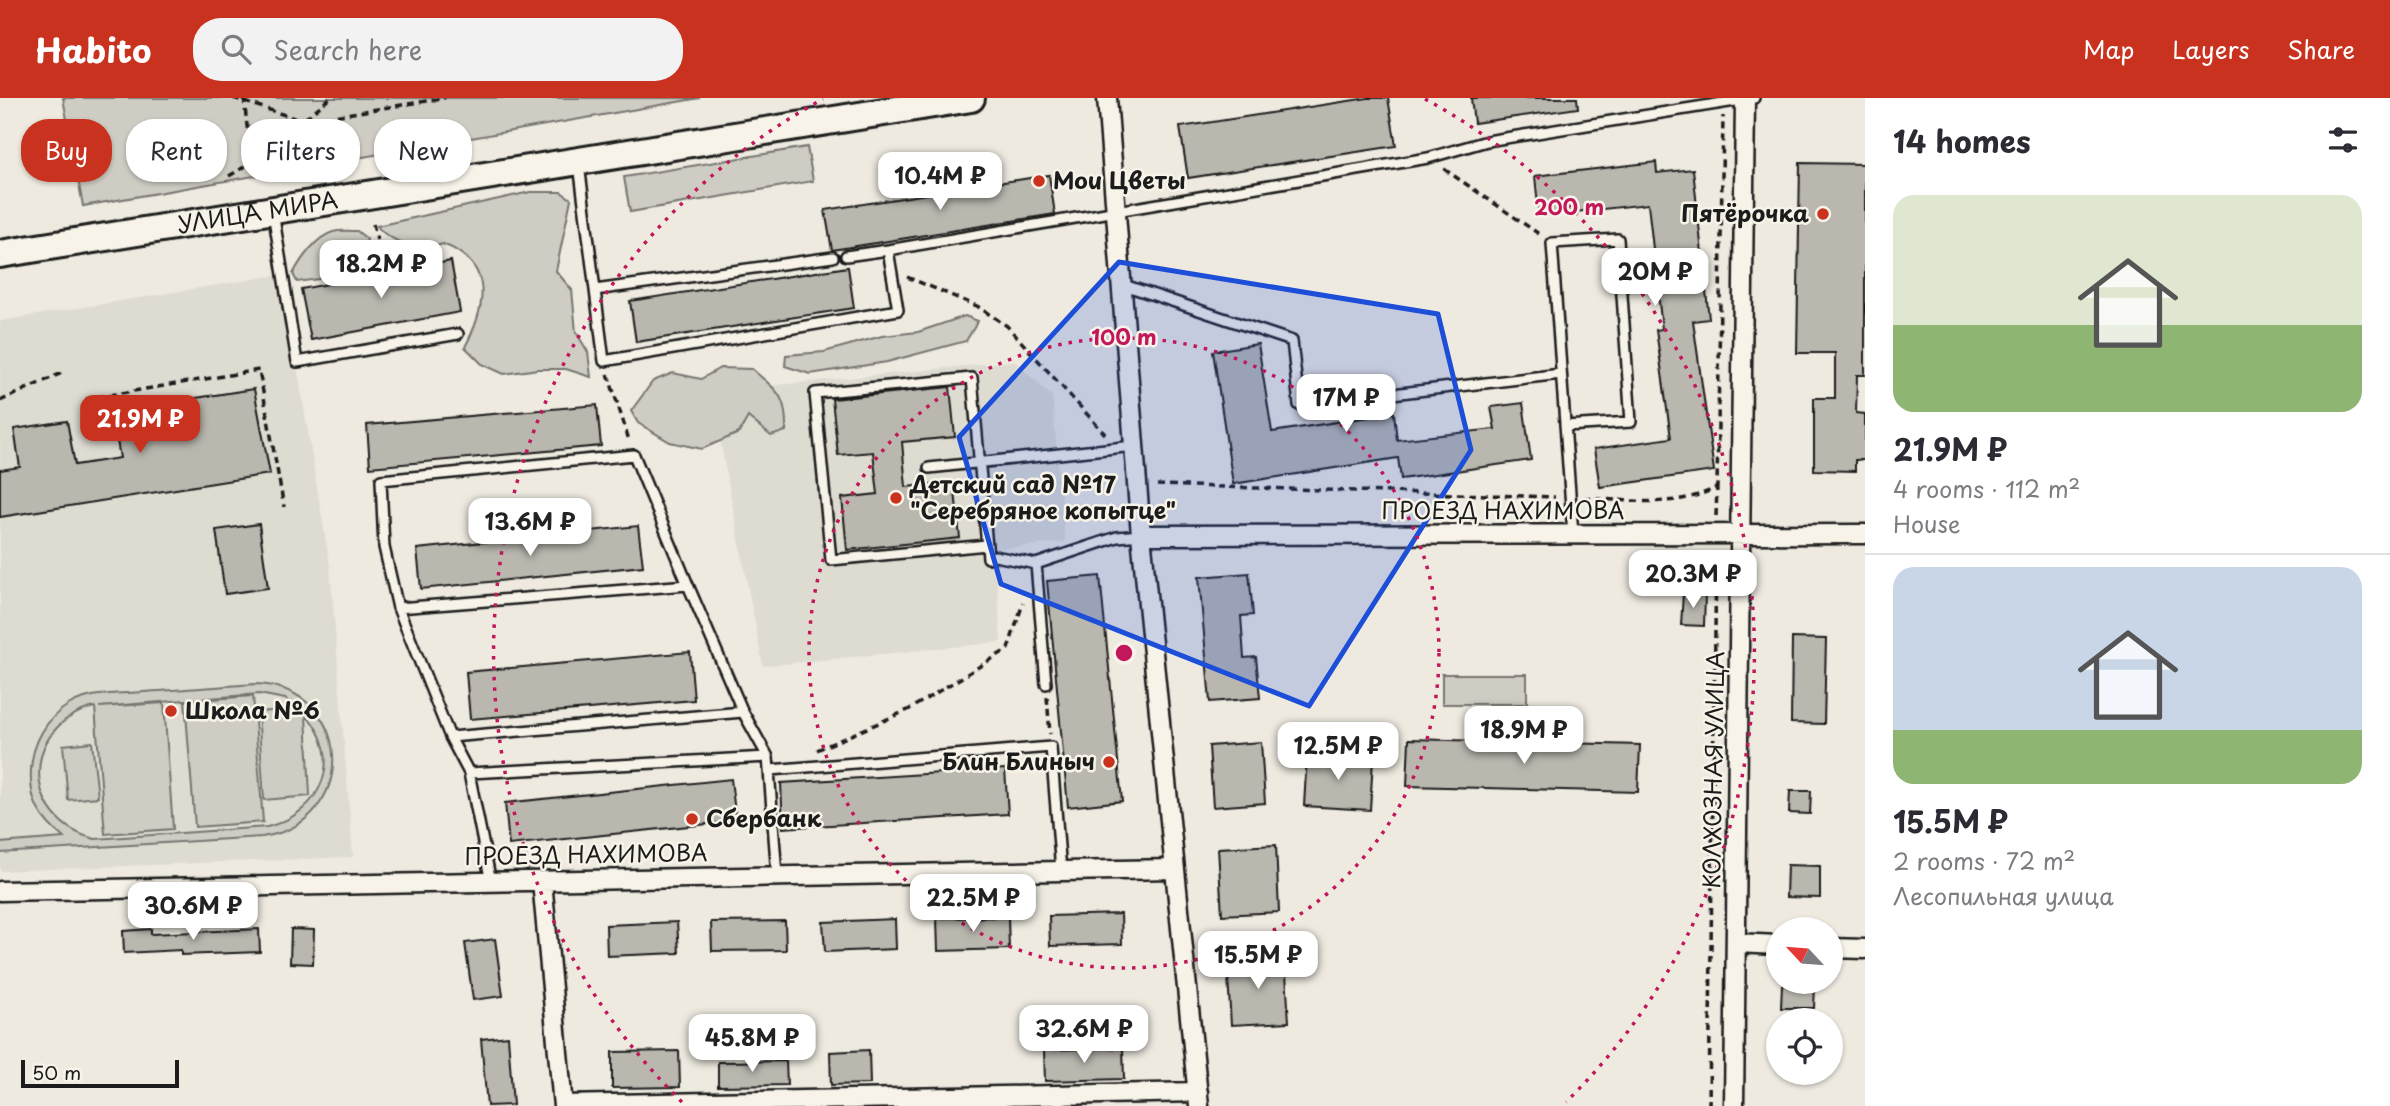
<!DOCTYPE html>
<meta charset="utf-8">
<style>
:root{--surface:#fff;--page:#f2f2f3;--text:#2b2b33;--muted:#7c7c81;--line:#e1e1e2;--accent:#c8321e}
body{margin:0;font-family:"Playpen Sans",sans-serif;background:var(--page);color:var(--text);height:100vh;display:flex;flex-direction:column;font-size:26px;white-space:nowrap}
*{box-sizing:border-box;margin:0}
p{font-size:23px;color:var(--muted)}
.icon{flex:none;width:38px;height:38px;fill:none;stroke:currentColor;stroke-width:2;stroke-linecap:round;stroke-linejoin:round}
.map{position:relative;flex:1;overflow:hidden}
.details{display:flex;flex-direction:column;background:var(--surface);width:525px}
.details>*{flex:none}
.hud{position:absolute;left:21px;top:21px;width:665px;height:63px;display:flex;gap:14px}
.needle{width:46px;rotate:296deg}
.tools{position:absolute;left:1766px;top:819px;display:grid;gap:14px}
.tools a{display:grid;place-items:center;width:77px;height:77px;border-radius:50%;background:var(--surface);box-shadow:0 2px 5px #0004;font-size:35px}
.scale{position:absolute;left:21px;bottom:18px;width:158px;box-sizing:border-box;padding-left:7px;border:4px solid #1c1c1c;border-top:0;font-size:19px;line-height:24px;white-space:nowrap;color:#1c1c1c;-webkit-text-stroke:5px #f7f3e8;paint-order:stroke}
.price{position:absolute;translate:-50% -60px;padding:0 16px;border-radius:14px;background:#fff;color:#222;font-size:23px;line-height:46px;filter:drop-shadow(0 2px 4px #0008)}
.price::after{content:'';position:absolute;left:50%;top:42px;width:21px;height:16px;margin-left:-10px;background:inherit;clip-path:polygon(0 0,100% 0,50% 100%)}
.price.active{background:var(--accent);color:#fff}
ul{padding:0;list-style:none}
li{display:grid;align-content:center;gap:14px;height:371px;padding:0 28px}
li+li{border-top:2px solid var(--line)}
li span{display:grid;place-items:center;height:217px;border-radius:21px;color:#555}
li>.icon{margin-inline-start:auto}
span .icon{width:126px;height:126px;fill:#fffc;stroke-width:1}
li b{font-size:30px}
h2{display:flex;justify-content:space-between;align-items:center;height:84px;padding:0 28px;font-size:30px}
.tag{padding:0 24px;border-radius:28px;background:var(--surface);box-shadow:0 2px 5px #0004;font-size:24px;line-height:63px}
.tag.active{background:var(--accent);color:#fff}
header{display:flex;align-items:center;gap:42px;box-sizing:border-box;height:98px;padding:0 35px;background:var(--accent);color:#fff}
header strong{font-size:33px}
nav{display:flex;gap:38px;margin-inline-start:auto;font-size:24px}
.search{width:490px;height:63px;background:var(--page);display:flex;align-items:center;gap:18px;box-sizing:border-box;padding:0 24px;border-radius:28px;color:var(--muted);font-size:26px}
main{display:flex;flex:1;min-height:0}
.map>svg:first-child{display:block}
.built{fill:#dedbd1}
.green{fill:#cfccc3;stroke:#767470;stroke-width:2;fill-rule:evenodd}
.building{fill:#bab7af;stroke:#1c1c1c;stroke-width:2}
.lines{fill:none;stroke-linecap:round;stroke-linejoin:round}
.service-casing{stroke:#1c1c1c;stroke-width:14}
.minor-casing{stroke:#1c1c1c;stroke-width:23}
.secondary-casing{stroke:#1c1c1c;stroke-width:32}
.path{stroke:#1c1c1c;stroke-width:3.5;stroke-dasharray:7 5;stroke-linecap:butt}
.service{stroke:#f7f3e8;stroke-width:9}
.minor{stroke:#f7f3e8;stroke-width:18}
.secondary{stroke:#f7f3e8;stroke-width:26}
.marked{fill:#1d4ed8;fill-opacity:0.2;stroke:#1d4ed8;stroke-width:5;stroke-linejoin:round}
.ring{fill:none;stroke:#c2185b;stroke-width:3.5;stroke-dasharray:3.5 7}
.poi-dot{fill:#c8321e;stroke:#f7f3e8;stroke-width:2.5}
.labels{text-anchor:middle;stroke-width:5;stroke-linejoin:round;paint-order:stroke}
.poi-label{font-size:23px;font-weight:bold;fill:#1c1c1c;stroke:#f7f3e8;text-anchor:start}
.street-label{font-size:23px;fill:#1c1c1c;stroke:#f7f3e8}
.centre{fill:#c2185b;stroke:#f7f3e8;stroke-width:3.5}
.ring-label{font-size:21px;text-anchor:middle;font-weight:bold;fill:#c2185b;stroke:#f7f3e8;stroke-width:5;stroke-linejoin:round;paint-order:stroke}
</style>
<header>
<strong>Habito</strong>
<div class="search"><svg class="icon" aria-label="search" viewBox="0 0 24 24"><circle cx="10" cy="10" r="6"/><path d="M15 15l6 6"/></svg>Search here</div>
<nav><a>Map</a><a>Layers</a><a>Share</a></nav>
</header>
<main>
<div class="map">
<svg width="1865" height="1008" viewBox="0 0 1865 1008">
<rect width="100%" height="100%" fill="#eeeae0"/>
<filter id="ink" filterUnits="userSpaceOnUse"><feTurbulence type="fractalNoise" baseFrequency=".0143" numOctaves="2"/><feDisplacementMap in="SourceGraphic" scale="14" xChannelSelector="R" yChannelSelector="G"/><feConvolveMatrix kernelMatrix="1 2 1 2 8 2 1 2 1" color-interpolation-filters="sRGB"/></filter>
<g filter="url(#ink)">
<path class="built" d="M277,177L299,280L330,468L353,759L0,773V223Z
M1014,263L1052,298L1065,444L995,451L1001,544L763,568L711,294Z"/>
<path class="green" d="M63,0H700L83,108Z
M807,49L813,83L630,114L624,79Z
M530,94H561L571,101L556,173L572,192L576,234L588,254L591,279L566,271H538L504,276L482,266L465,249C487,207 494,166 443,146L423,152C408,147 386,141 377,128Z
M357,133L367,141L359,168L333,179L297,184L293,176C301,161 316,139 333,134C340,132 350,133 357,133Z
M965,218L978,223L966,243L887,264L810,276L785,268L786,257L824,254L882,238L918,234Z
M720,270L752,271C777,293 787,297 786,333L771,338L748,319L739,335L702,351L670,344L638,325L631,313L653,283L673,275L701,281Z
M1442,576H1527V606H1442Z
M255,586C355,589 361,725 262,739L0,755V745L64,740C40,721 29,703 31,672C32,645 47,619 70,606C91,594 120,596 143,594C181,591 218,589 255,586ZM259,596L285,601L299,611L258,614L264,702L310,698L306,617C346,660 321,716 267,729L95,741C21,723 20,626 95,609L105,736L173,731L164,605L99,609Z
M253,598L263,724L195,729L185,603Z
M92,644L98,699L68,702L63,647Z"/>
<path class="building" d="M1368,0H1388L1396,48L1188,80L1180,29Z
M1471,0H1577L1578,10L1474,25Z
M1656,64L1657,75L1693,71L1709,221L1693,223L1714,373L1600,389L1594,351L1671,340L1656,232L1662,231L1648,106L1539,118L1535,78Z
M1800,65L1865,66V277H1857L1856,315L1865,316V362H1855V373L1814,372V300H1835V255H1797Z
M1049,77L1055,116L832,152L825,112Z
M451,163L460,214L311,242L301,191Z
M848,169L854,210L636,244L630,203Z
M1258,246L1272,334L1394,315L1397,342L1495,331L1491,309L1523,305L1531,362L1401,381L1398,360L1233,386L1213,253Z
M950,289L955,339L902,344L906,389L954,384L960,440L847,452L842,400L878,396L873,354L838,357L832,301Z
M254,291L270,376L0,419V372L20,369L14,331L67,323L75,367L120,360L112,313Z
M597,307L601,348L370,369L367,327Z
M259,426L268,490L225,496L216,432Z
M638,428L643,468L421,491L417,451Z
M1249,475L1253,517L1241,518L1244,560L1256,559L1260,600L1210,604L1199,479Z
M1100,478L1122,703L1068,709L1047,483Z
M1683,496L1705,497L1704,528L1681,527Z
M1792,540L1826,541L1824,626L1791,625Z
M690,554L694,602L470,621L466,574Z
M1409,641L1640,647L1638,694L1407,688Z
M1261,644L1265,705L1213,709L1209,648Z
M1307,656L1373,661L1370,712L1304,708Z
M1005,671L1008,716L783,730L781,685Z
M731,681L736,723L509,747L505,705Z
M1790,693H1811L1810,716L1789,715Z
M1276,747L1279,814L1222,817L1218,750Z
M1787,767L1820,768V800L1786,799Z
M1121,816L1122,846L1050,848L1049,818Z
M1008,819L1009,851L938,853L937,820Z
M895,821L896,851L825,854L823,824Z
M785,823L786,852L712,853L711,824Z
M677,824L679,855L607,858L606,827Z
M151,831V836L259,831L260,854L181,857V852L124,855L123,833Z
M291,831L314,832L313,866L290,865Z
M495,841L503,898L473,902L465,845Z
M1285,859L1289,924L1231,927L1227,862Z
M1782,887L1815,888L1814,910H1781Z
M508,938L513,1007L487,1008L481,941Z
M1123,950L1124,981L1045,983L1044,952Z
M869,952L870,986L831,987L830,954Z
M679,953L680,989L612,990V954Z
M786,963L787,987L718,988V964Z"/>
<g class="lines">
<defs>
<path id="service" d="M579,66L604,263L898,212L888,152L1428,60L1487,43L1754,0
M273,114L297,264L458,236
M846,158L888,152
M1121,186L1292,243L1299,307L1561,276
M595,192L833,159
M1565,328L1631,324L1618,141L1552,145L1573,437
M929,370L1134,348
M987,447L831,462L815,295L972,280L988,460L995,458L1036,466L1117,439L1141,437
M1036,466L1046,586
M398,510L688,487
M450,639L743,614
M770,672L1051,649L1061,773
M469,675L768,659
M491,784L469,675L450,639L398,510L384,449L381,382L634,357L688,487L743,614L768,659L777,778"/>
<path id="minor" d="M1107,0L1141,437L1199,1008
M1141,437L1865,436
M542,783L563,1008
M0,793L1173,771
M1736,845L1778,847
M1830,850L1865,851
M563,1007L1198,994
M1734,1008L1745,0"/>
<g id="secondary">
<path id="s1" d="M0,156L971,0"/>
</g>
</defs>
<use href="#service" class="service-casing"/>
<use href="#minor" class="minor-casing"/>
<use href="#secondary" class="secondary-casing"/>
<path class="path" d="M233,0L303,23L445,0
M244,0L251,65
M1444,71L1542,138
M229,78L251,65L330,0
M373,126L377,142
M907,179L977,208L1007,228L1105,336
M608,276L629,342
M86,301L259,272L284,409
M0,303L64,274
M1157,387L1555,399
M1584,400C1628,402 1677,411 1717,389L1723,18
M1716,418L1717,389
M1047,599L1050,636
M817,652L908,612L1008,551L1023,505
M1709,1008L1716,454"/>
<use href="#service" class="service"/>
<use href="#minor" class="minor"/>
<use href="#secondary" class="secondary"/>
</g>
</g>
<path class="marked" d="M1119,164L1438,216L1471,352L1309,608L1001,486L959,339Z"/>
<g class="ring">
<circle cx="1124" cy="555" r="315"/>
<path d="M682 1004A630 630 0 0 1 823 1M1425 1A630 630 0 0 1 1566 1004"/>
</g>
<g class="poi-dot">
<circle cx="1039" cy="83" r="7"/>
<circle cx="1823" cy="116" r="7"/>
<circle cx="896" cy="400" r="7"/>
<circle cx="171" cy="613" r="7"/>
<circle cx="1109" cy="664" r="7"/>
<circle cx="692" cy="721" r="7"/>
</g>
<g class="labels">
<g class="poi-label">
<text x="1053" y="91">Мои Цветы</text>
<text x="1809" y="124" text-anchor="end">Пятёрочка</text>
<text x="910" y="395">Детский сад №17<tspan x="910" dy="26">"Серебряное копытце"</tspan></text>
<text x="185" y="621">Школа №6</text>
<text x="1095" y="672" text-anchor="end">Блин Блиныч</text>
<text x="706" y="729">Сбербанк</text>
</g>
<g class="street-label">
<text dy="8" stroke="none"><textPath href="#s1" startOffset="261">УЛИЦА МИРА</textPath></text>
<text x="1503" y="421">ПРОЕЗД НАХИМОВА</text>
<text transform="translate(1714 672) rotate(-89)" y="8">КОЛХОЗНАЯ УЛИЦА</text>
<text transform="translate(586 757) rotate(-1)" y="8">ПРОЕЗД НАХИМОВА</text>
</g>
</g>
<circle cx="1124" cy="555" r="10" class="centre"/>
<g class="ring-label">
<text x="1569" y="117">200 m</text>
<text x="1124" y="247">100 m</text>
</g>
</svg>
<div class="tools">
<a><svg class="needle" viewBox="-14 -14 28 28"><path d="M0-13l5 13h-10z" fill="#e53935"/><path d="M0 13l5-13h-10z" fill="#7c7c81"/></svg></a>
<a><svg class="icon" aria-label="locate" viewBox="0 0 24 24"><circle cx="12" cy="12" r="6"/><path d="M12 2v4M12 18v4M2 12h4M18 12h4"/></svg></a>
</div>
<div class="scale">50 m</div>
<b class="price" style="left:940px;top:114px">10.4M ₽</b>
<b class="price" style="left:381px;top:202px">18.2M ₽</b>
<b class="price" style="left:1655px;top:210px">20M ₽</b>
<b class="price" style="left:1346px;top:336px">17M ₽</b>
<b class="price active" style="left:140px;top:357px">21.9M ₽</b>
<b class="price" style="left:530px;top:460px">13.6M ₽</b>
<b class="price" style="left:1693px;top:512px">20.3M ₽</b>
<b class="price" style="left:1524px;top:668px">18.9M ₽</b>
<b class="price" style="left:1338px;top:684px">12.5M ₽</b>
<b class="price" style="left:973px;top:836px">22.5M ₽</b>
<b class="price" style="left:193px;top:844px">30.6M ₽</b>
<b class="price" style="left:1258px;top:893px">15.5M ₽</b>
<b class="price" style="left:1084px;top:967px">32.6M ₽</b>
<b class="price" style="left:752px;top:976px">45.8M ₽</b>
<div class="hud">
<a class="tag active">Buy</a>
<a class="tag">Rent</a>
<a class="tag">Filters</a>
<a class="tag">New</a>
</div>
</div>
<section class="details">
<h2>14 homes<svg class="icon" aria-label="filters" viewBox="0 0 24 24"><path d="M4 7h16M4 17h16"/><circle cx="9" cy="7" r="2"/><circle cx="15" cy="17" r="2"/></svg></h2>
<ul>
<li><span style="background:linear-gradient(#dfe7d0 60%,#8fb573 0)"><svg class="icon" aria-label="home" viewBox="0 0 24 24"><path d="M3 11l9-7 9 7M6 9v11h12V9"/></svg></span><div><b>21.9M ₽</b><p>4 rooms · 112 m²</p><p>House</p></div></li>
<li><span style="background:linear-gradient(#c9d6e8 75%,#8fb573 0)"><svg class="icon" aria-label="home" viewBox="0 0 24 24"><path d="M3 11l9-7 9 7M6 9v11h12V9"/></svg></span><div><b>15.5M ₽</b><p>2 rooms · 72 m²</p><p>Лесопильная улица</p></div></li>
</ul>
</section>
</main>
